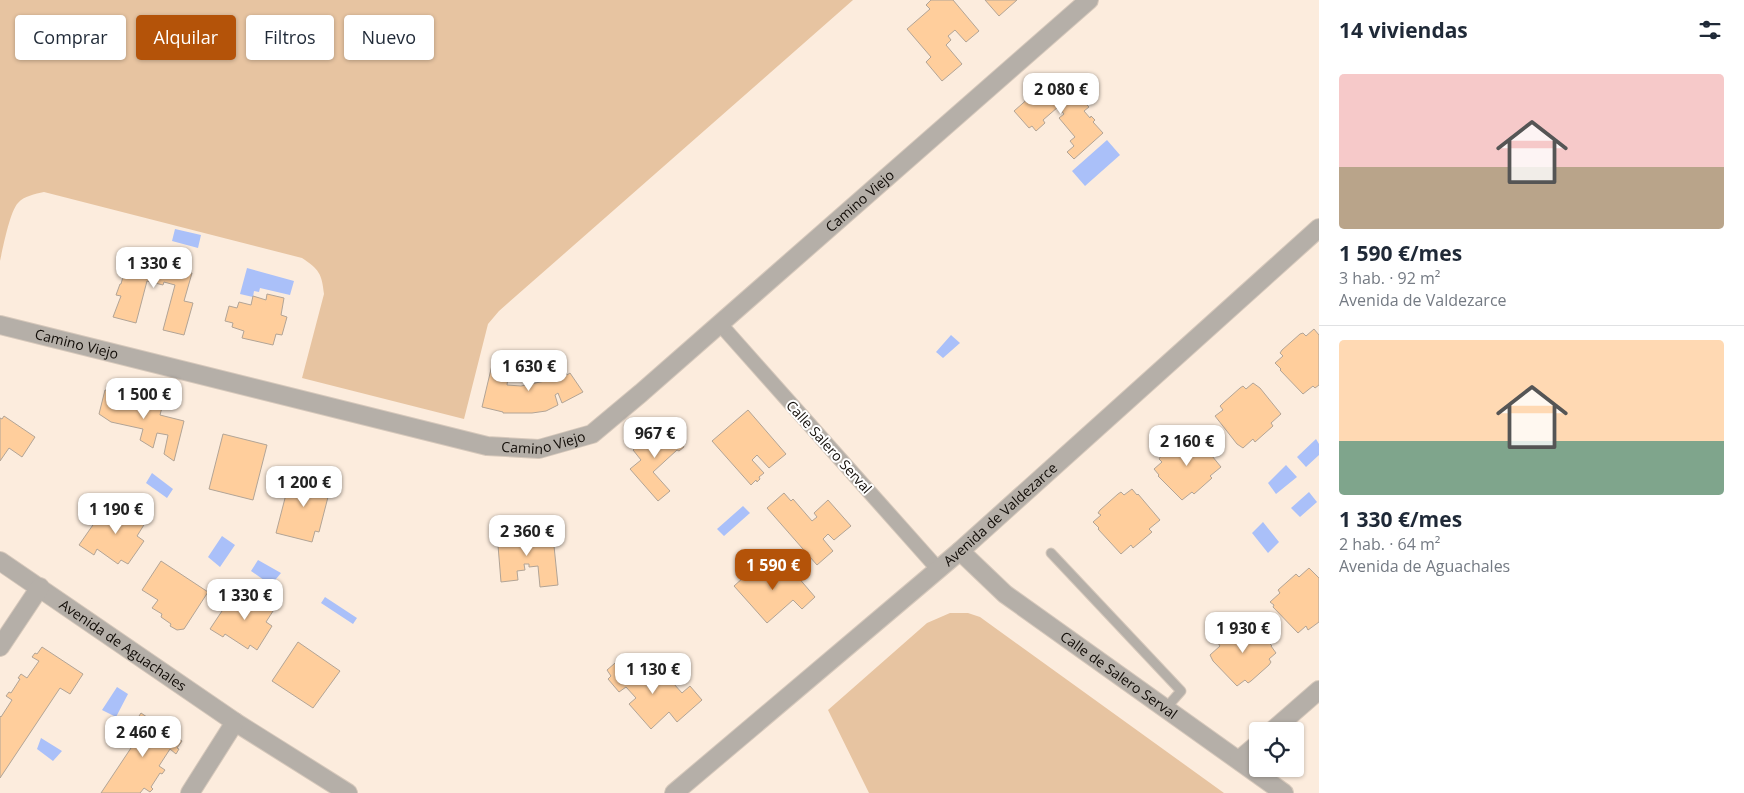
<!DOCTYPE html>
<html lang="es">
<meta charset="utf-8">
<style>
:root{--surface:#fff;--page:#f2f2f3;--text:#1f2937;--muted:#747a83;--line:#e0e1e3;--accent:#b45309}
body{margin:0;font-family:"Open Sans",sans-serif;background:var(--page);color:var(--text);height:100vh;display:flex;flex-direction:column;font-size:19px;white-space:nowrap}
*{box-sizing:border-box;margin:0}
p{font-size:16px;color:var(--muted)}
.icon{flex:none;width:28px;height:28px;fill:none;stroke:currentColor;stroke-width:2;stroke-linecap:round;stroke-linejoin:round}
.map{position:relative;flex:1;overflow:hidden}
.drawer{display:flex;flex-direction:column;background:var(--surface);width:425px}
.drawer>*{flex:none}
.banner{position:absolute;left:15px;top:15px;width:475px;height:45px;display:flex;gap:10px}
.fabs{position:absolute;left:1249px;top:722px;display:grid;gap:10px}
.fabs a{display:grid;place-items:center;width:55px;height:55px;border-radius:5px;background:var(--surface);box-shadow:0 1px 4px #0004;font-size:25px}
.price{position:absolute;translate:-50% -42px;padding:0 11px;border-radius:10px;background:#fff;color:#222;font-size:16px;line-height:32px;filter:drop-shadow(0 1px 2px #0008)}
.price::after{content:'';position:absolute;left:50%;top:30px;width:15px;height:11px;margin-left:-8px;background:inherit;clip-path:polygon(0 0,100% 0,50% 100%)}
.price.current{background:var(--accent);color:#fff}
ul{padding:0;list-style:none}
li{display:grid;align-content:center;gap:10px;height:265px;padding:0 20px}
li+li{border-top:1px solid var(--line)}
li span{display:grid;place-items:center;height:155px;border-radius:5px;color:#555}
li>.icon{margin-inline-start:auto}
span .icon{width:90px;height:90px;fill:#fffc;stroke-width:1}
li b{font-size:21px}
h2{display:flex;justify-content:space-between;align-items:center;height:60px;padding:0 20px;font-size:21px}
.pill{padding:0 18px;border-radius:5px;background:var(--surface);box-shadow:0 1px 4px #0004;font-size:18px;line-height:45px}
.pill.current{background:var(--accent);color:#fff}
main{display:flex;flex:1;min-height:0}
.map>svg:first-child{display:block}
.green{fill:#e7c4a1}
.water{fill:#aac0f9}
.building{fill:#ffce9c;stroke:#b2a496}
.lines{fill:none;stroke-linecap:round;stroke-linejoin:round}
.service-casing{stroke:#d6c8bb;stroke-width:11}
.pedestrian-casing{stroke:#d6c8bb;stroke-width:16}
.minor-casing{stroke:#d6c8bb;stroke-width:20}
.service{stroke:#b5afa8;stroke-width:9}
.pedestrian{stroke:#b5afa8;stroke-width:14}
.minor{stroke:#b5afa8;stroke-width:18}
.labels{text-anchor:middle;stroke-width:4;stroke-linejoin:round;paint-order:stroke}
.street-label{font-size:14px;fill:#110c07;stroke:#fff}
</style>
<main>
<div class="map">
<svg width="1319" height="793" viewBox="0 0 1319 793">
<rect width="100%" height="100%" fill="#fcecdd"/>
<path class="green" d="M0,0H853L499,311L488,324L464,419L302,378L324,294C322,274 319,269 302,258L44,192C35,194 24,196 18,203C10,211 3,248 0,261Z
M950,613H968L980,617L1224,793H869L828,710L927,623Z"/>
<path class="water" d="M1107,140L1120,155L1085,186L1072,171Z
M175,229L201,235L198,248L172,241Z
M247,268L294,281L290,295L260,288L259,292L254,291L253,297L240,294Z
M951,335L960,343L943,358L936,352Z
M1316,439L1319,444V455L1306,467L1297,457Z
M1286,465L1297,477L1276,494L1268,483Z
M152,473L173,489L167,498L146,483Z
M1309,492L1317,502L1300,517L1291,508Z
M743,506L750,513L724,536L717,529Z
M1263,522L1279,542L1268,553L1252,533Z
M222,536L235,545L220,567L208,557Z
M258,560L281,573L271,585L251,571Z
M325,597L357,618L353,624L321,603Z
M117,687L128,694L116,717L102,710Z
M41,738L62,751L53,761L37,749Z"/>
<path class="building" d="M931,0H953L979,31L966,42L955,30L948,36L951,40L946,45L962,64L942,81L926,62L931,57L907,29L930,9L926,5Z
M985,0H1017L999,16Z
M1059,81L1077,102L1081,99L1089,107L1084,111L1090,118L1091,116L1095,120L1093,122L1103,133L1074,159L1067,152L1074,146L1070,141L1075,137L1059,118L1064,114L1058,107L1043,120L1045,123L1036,131L1032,126L1029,128L1014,111L1047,82L1052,88Z
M131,248L149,253V256L181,264L179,270L192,273L184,301L193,303L184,335L163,330L175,285L164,282L163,285L147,281L136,323L113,317L121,296L116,295L120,284H121Z
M267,294L284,298L281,315L287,317L282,335L276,334L273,345L242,338L244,331L232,327L233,323L225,321L229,306L237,308L239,302L251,305L253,296L266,300Z
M1314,329L1319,335V385L1315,388L1313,386L1303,394L1280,370L1281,369L1275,363L1283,356L1280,353L1282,350L1300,334L1303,333L1306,336Z
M492,365L509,369L507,385L521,386L545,381L542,374L561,365L567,375L570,373L583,392L562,403L558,393L555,395L558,405L546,411L532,413H503V412L482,407Z
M1253,383L1260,388L1281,414L1271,423L1273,426L1255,442L1253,439L1243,448L1237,444L1215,416L1223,410L1220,406L1222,404L1240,388L1243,386L1246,389Z
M105,390L122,394L120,399L148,407L152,393L165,396L160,415L184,421L174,461L164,454L168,435L157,433L153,448L140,440L143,429L111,422L99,414Z
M748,410L786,454L769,468L757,455L752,460L764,473L759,477L760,479L757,482L756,480L751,485L712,441Z
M4,416L35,437L22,457L9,448L0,461V418L2,419Z
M668,426L684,444L683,445L684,447L679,451L677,450L653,472L670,491L658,501L630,469L641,460L633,450L645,439L643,437L650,432L655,437Z
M223,434L267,445L253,500L209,489Z
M1193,435L1199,440L1221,467L1210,476L1212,478L1194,494L1192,492L1182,500L1158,476L1159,475L1154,469L1162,462L1159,459L1161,456L1179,440L1182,439L1185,442Z
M291,475L333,486L331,496L328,497L319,532L315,531L312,542L276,533Z
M1132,489L1137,495L1138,494L1160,520L1149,529L1152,532L1133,548L1131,545L1121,554L1098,529L1099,528L1093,522L1101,515L1098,513L1100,510L1118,494L1121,492L1124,495Z
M784,493L791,501L793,499L812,521L817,517L814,513L828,500L851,526L834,540L828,534L823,539L833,551L817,565L767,508Z
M111,504L128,515L132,510L147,520L137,536L144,541L128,564L121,560L118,564L97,549L94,555L79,545L95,522L98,524Z
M518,531V536L548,533L549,546H554L558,585L540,587L538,566L529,567V564H524L525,570L517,571L518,580L501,582L497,533Z
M161,561L208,592L184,629L177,630L170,626L171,624L161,617L162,614L152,608L158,600L142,590Z
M762,561L778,580L791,569L815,597L802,609L793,600L767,623L734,586Z
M1309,568L1319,578V622L1308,630L1306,626L1298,633L1273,607L1274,605L1270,602L1280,593L1278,590L1296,574L1299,577Z
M241,590L259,602L262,598L275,608L266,622L272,626L257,650L250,645L248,649L225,634L223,637L210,629L224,608L227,610Z
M1249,621L1272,646H1271L1276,653L1269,659L1271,662L1269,665L1251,681L1248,683L1245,680L1237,686L1213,661L1210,655L1220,646L1218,643L1236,628L1238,630Z
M298,642L340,671L313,708L272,681Z
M42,647L83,674L70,694L60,688L0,778V716L1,717L12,700L6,696L9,692L11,693L20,679L18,678L21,674L27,678L39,661L32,657L35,653L37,654Z
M622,657L649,688L665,674L682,693L690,686L702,700L677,722L669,712L651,729L629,704L636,698L626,687L619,692L608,679L611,676L607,670Z
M141,713L182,741L177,748L179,749L176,754L170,749L159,766L165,770L162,774L160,773L151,787L153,789L150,792L144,788L140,793H101L137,739L128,733Z"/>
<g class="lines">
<defs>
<path id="service" d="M1051,553L1181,691L1166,708"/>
<path id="pedestrian" d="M720,324L938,569"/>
<g id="minor">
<path id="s1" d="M0,325L487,446L539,449L592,434L641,393L1089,0"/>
<path id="s2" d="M960,551L1005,594L1284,793"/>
<path id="s3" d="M0,561L235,722L348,793"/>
<path d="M0,647L40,587"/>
<path d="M1272,731L1319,690"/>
<path d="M1239,760L1258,744"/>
<path d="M190,793L235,722"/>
<path id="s4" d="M674,793L960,551L1319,228"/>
</g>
</defs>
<use href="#service" class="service-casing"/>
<use href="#pedestrian" class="pedestrian-casing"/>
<use href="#minor" class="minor-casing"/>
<use href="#service" class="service"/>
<use href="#pedestrian" class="pedestrian"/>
<use href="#minor" class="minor"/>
</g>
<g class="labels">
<g class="street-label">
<text dy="5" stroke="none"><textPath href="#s1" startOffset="964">Camino Viejo</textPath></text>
<text dy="5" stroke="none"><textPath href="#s1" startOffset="79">Camino Viejo</textPath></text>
<text dy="5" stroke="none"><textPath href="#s1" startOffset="559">Camino Viejo</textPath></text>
<text transform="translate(829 447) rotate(48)" y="5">Calle Salero Serval</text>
<text dy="5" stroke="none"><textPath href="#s4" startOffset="429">Avenida de Valdezarce</textPath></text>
<text dy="5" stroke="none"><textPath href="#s3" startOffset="149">Avenida de Aguachales</textPath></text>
<text dy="5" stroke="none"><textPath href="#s2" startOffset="202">Calle de Salero Serval</textPath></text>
</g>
</g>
</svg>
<div class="fabs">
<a><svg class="icon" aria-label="locate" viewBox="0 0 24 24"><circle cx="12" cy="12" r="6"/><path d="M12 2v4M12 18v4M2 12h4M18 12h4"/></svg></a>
</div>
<b class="price" style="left:1061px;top:115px">2 080 €</b>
<b class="price" style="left:154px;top:289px">1 330 €</b>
<b class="price" style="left:529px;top:392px">1 630 €</b>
<b class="price" style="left:144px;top:420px">1 500 €</b>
<b class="price" style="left:655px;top:459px">967 €</b>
<b class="price" style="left:1187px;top:467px">2 160 €</b>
<b class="price" style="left:304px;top:508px">1 200 €</b>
<b class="price" style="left:116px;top:535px">1 190 €</b>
<b class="price" style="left:527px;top:557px">2 360 €</b>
<b class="price current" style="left:773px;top:591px">1 590 €</b>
<b class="price" style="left:245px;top:621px">1 330 €</b>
<b class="price" style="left:1243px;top:654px">1 930 €</b>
<b class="price" style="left:653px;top:695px">1 130 €</b>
<b class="price" style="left:143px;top:758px">2 460 €</b>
<div class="banner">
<a class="pill">Comprar</a>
<a class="pill current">Alquilar</a>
<a class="pill">Filtros</a>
<a class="pill">Nuevo</a>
</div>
</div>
<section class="drawer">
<h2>14 viviendas<svg class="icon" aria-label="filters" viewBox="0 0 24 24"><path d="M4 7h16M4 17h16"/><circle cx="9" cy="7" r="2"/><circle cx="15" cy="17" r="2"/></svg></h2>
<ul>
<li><span style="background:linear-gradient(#f6c9c9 60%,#b9a48a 0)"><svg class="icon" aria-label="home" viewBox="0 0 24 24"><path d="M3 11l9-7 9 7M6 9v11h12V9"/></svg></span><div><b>1 590 €/mes</b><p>3 hab. · 92 m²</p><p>Avenida de Valdezarce</p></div></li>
<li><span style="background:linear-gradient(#ffd9b3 65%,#7fa58c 0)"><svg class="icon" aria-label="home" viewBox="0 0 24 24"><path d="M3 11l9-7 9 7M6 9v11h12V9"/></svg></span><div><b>1 330 €/mes</b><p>2 hab. · 64 m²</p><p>Avenida de Aguachales</p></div></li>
</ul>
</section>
</main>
